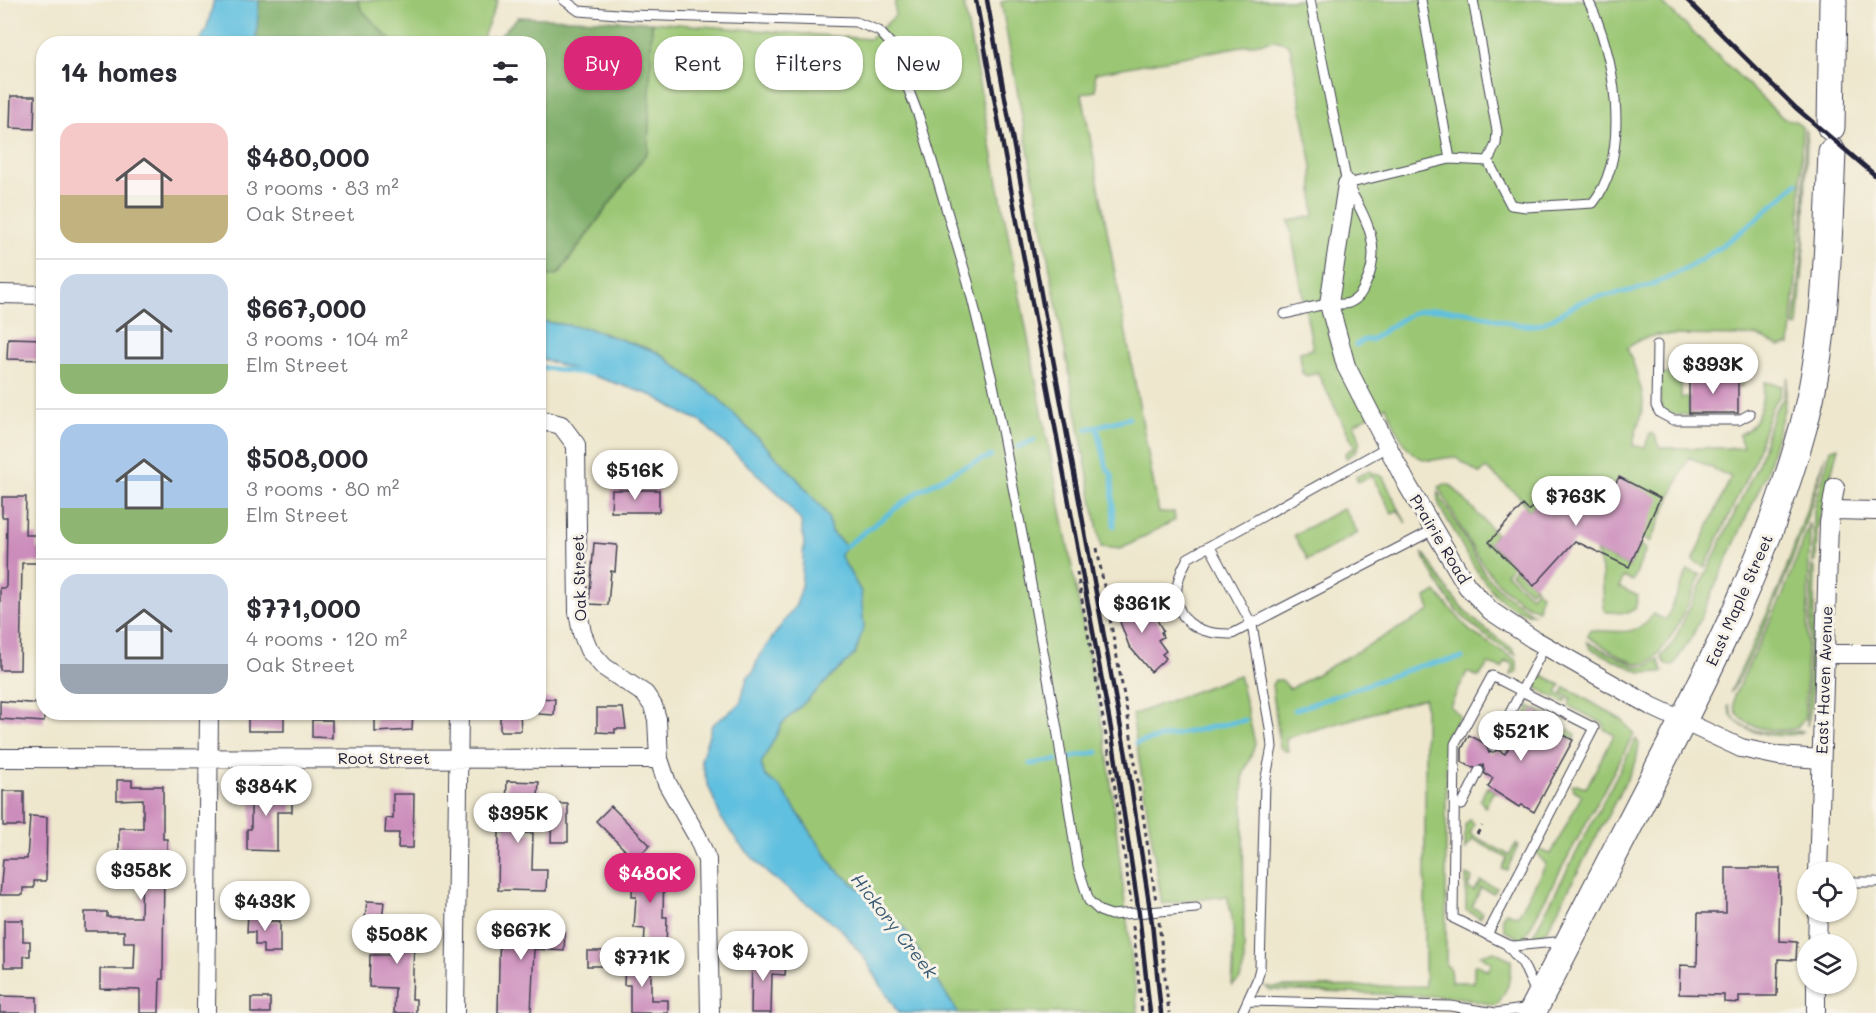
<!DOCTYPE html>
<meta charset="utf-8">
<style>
:root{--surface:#fff;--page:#f2f2f3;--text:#2b2b33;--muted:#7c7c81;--line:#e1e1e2;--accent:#db2777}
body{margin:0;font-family:Mali,sans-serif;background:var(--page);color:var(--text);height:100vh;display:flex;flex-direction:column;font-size:22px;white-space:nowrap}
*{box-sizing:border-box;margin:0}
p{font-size:20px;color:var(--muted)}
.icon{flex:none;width:33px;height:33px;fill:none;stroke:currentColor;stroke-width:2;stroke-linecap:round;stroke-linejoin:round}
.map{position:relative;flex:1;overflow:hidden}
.sheet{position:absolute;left:36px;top:36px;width:510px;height:684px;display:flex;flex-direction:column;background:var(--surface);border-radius:24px;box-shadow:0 2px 4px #0004}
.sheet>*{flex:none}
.hud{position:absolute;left:564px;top:36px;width:570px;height:54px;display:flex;gap:12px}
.buttons{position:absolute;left:1797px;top:862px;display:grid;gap:12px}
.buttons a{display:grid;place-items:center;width:60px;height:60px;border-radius:50%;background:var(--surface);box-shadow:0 2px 4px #0004;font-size:30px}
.price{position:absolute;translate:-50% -51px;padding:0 14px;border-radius:21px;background:#fff;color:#222;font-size:20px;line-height:39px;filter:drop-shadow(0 2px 3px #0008)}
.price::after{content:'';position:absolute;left:50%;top:36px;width:18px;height:14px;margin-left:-9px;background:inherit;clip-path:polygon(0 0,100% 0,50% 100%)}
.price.selected{background:var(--accent);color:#fff}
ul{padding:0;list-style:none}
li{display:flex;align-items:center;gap:18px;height:150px;padding:0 24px}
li+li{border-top:2px solid var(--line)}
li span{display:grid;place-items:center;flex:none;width:168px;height:120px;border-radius:18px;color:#555}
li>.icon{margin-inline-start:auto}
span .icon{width:72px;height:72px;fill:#fffc;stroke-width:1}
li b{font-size:26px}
h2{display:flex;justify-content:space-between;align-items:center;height:72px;padding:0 24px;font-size:26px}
.chip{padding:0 21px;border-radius:24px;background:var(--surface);box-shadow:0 2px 4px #0004;font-size:21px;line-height:54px}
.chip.selected{background:var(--accent);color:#fff}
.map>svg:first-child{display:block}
.green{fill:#9bc775;stroke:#5e7458;stroke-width:1.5}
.forest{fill:#7cac66;stroke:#4f6750;stroke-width:1.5}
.water{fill:#60c0df;stroke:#41718d;stroke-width:1.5}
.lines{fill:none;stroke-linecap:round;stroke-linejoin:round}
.stream{stroke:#60c0df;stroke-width:5}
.building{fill:#cc8dbc}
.lane-casing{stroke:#414051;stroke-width:11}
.street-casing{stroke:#414051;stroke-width:20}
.primary-casing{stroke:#414051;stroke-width:29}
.path{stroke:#414051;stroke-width:3;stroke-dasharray:4.5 4.5;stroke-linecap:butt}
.lane{stroke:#fff;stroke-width:9}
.street{stroke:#fff;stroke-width:18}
.primary{stroke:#fff;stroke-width:27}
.rail{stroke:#22223b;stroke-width:4.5}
.labels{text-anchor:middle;stroke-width:6;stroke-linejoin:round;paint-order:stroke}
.street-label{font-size:16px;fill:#22223b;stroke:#f7f3e8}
.water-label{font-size:18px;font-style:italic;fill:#385974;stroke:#f7f3e8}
</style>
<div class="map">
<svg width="1876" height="1013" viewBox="0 0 1876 1013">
<rect width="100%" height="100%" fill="#f7f3e8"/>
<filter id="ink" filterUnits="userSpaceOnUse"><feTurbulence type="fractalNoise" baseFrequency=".0167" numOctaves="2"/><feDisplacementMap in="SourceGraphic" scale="12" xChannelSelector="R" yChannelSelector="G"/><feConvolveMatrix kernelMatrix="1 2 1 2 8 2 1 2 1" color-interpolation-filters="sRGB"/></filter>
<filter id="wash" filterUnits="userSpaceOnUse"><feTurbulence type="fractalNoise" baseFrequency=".008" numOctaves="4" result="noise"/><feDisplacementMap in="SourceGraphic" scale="24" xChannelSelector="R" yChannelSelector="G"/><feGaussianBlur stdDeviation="1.35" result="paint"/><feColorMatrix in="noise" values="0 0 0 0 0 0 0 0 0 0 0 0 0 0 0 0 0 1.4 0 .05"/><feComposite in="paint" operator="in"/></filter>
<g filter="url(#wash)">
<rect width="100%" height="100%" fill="#eee7cd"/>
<path class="green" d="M357,0H498L480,44L377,43Z
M895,0H963L1107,750L1138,1013H958L901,924L835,868L781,788L765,776L761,764L782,724L855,654L861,592L840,555L846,546L831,532L828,517L822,508L793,474L717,397L658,352L587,328L539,321V278L559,274L648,151L652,22L870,39L895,16Z
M1009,0H1659L1783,118L1795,121L1802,127L1800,233L1790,345L1779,346L1758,336L1657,335L1641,339L1627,348C1632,359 1644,392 1643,404C1641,418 1635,432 1633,446L1645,447L1650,433L1655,435L1660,448H1743L1739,435C1760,426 1762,403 1765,382L1782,386L1779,397L1771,408L1756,457L1705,567L1693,561L1731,477L1689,457L1650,542C1618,528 1618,478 1571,486C1546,491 1546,493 1529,511L1520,497L1486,468L1480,474L1456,458C1446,456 1438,461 1428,460C1405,458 1395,425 1386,406L1354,424C1362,440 1363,449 1346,458L1345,453L1355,447L1317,372L1307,376L1302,373L1300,352L1313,349L1289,221L1314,216L1312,166L1291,50L1288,44L1275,40L1095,73L1096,91L1082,94L1159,513L1174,512L1175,520L1121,549L1101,547L1001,2Z
M1805,130L1807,132L1804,252L1798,327L1794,326L1803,252Z
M1660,373H1681V398H1689V415L1714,416L1667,414L1660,403Z
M1685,373H1745L1740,374V378L1744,380L1742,386L1738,387L1737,377L1689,376V382H1685Z
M1788,377L1784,409L1766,474L1693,635L1673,666L1667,665L1661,657L1672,645L1759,462L1774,411L1783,399Z
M1838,447L1817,530L1816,561L1813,563L1814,510L1831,449Z
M1826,455C1808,521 1785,584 1756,645C1748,660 1740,680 1730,693L1780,586Z
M1369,471L1383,477L1406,523L1398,510L1392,513L1372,476L1358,482L1356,477Z
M1445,484L1452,486L1496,534L1489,543L1513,565L1506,573L1531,596L1537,589L1541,594L1538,610C1486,590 1465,533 1439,487Z
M1438,492L1485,574L1503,593L1533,614C1496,612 1468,558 1453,529C1447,519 1435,504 1438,492Z
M1344,508L1358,533L1308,560L1294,535Z
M1810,523L1805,718L1797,728C1773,734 1730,728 1734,696L1782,597Z
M1639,545L1646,549L1633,581L1624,577L1619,587L1638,596L1635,609L1627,613L1607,612L1604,610L1602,570L1596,551L1629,567Z
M1422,553L1426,556C1452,601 1470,620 1513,649L1516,655C1464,625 1448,606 1422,553Z
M1812,566L1815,568L1812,704L1807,726Z
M1515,568L1536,587L1530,591L1511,573Z
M1688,570L1701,575C1692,594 1664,666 1640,664C1626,662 1600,644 1587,636L1590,630C1612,631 1641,638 1653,614L1666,620Z
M1436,592L1471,632L1513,658L1517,661V672L1511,675L1514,665L1506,661L1502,668L1488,664L1479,677L1467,672L1450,706L1460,716L1450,733L1446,735V965L1450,968L1451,982H1474V966L1477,964L1488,971L1492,963L1480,955L1494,951L1512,960L1508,986L1498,1004L1494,1005L1457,997L1269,990L1266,987L1425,986V698L1286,738L1288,751H1285L1280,747L1272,685L1275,680H1282L1290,689L1430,611L1426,598Z
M1587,642L1638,667H1646L1658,659L1663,672L1642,673L1591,649Z
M1540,674L1561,685L1557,693L1567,699L1565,703L1538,689L1536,681Z
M1239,675L1255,743C1253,756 1246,764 1243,776L1244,966L1240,979L1232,986C1234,957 1236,924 1227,896L1162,904L1132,715Z
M1565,687L1622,720L1634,734L1523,940L1505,931L1502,917L1506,912L1518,916L1546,864L1536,853L1538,850L1551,854L1582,795L1574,790L1572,785L1577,784L1586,788L1614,735L1604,729V724L1569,706L1571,698L1562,693Z
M1728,705C1730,708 1731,714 1734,718C1749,738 1784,732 1804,731C1782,741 1732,735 1728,705Z
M1529,706L1561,722L1560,725L1576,734L1573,740L1543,724L1546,718L1533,710L1529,717L1526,716Z
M1636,739L1639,744L1636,762L1547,930L1530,941Z
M1487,787L1500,793L1493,792L1485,807L1480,800Z
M1470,819L1474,824L1470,834L1509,855L1516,844L1518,846L1507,870L1502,869L1507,858L1473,839L1465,850V825Z
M1466,875L1472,878L1468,888L1474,891L1481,881L1497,888L1494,893L1481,888L1472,907L1482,912L1480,918L1466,910Z"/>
<path class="forest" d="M228,0H358L361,9L393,43H230Z
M518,17L652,22L648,151L558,274L539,278L538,44L492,43Z"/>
<path class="water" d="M214,0H259L256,43H197L206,31Z
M538,321L587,328L657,352L717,397L793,474L822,508L828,517L831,532L846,546L840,555L861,592L864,627L855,654L782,724L761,764L765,776L781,788L835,868L901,924L958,1013H898L865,959L842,930L768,874L739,843L721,818L707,782L701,760L712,725L740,704L747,678L753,672L759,656L796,605L801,588L804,543L801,521L779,494L699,420L682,413L654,396L539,358Z"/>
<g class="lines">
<path class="stream" d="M1356,345L1364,340H1371C1384,332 1399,319 1413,313C1431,306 1467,311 1485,316C1503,320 1516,327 1534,325C1550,324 1569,305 1586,300C1606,294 1628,293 1648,286C1704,265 1754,223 1797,183
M538,367L590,374
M1097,427L1107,468L1112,475L1114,526
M1087,429L1129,418
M1018,447L1034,440
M846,546L919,491L961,468L991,456
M1295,710L1419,666L1462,658
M1136,743L1245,720
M1069,758L1098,752
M1030,764L1057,760"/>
</g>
<g id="blocks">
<path class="building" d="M11,96H35L34,129L10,128Z
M8,338L44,339V360L7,359Z
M1689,376L1738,377V413H1689Z
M1619,477L1660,498L1629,567L1575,541L1534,586L1489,542L1523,505L1529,511L1548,491L1585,484L1609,496Z
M612,490H659V512H611Z
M2,497H26L25,535H37V549H44V563H22L20,670H0V588H6L7,517H2Z
M594,543L617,545L615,572L611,571L608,605L589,604Z
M1136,601L1137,606H1142L1145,618L1151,615L1153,619L1156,618L1163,631L1161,632L1163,637L1158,640L1166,651L1162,654L1166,658L1151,672L1129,646L1119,619L1116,606Z
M538,698L555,699L554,715L538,714Z
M0,701L44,704V722L0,719Z
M597,708H623L626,729H615V733L597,732Z
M1533,710L1547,718L1543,724L1573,740L1534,812L1522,805L1519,807L1488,787L1493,778L1485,774L1483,765L1473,768L1462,762V749L1469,735L1486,744L1489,753L1498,750L1505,754L1526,716L1529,717Z
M375,712H413L412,730L375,732Z
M500,712H520L521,731H500Z
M284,714V731H248V715Z
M312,720H332V738L312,737Z
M117,780H132V786H163V839H167V859H164L163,979H160L159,1013H140V990L100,989V969H134L135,942H124V931H85V912H107V917H141L142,858H119V828H143V799L117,800Z
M507,781L539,782L538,796L525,795L523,833H533L532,870H547L546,891L498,890L499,832H505Z
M251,783H266V792H292V812H277V851L247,850V829H251Z
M3,791H24V826H3Z
M393,794H414L413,848H398L399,833H385L386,818L393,819Z
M552,804H568V842H551Z
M611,806L650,845L635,860L596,821Z
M30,816L47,817L46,881H34V888H23V895H0L3,859H27Z
M633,865L664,866L663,917H667L666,948L644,946L645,929L634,928L636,897H632Z
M1726,868H1780L1779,941L1797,942L1796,960L1778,959L1777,996H1739V1003L1724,1002V995L1679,994L1680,965L1697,966L1698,913H1726Z
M367,901L384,902L382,920L365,919Z
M248,913H267V921H280V953H263V945H255V932H247Z
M392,915H415L412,999H416V1013H394L395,988L369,987L370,955H391Z
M500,918L539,919V931L565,932L564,951L534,949L531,1013H498Z
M4,920H23V941H30V956H24V967H4Z
M587,951H607L606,966H587Z
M752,953L766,954V961L786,963L785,975L772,974L771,1013H751Z
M625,959L651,960V1000H668V1013H630V985H624Z
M0,996L37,997V1013H0Z
M251,998H270V1013H251Z"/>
</g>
</g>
<g filter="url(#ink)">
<use href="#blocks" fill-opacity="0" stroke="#414051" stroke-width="1.5"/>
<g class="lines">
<defs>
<path id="lane" d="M564,0L579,11L630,15L856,22L879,31L891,44L919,117L968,282L993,384L1023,539L1057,729L1078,867L1089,901L1100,911L1111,915L1196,908
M1310,0L1347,184L1450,159L1421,0
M1473,0L1497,131L1496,144L1488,161
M1450,159L1488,161L1511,205L1526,207L1593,203C1632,153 1615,53 1588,0
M1285,314C1299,311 1315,305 1330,304C1336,304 1343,305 1349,303C1359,299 1362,292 1366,283C1383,248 1366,218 1349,188
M1657,345L1656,406L1660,413L1673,420H1739L1750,414
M1387,447L1188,558C1163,602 1180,635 1232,634L1433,530
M1210,547L1252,625L1270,728L1272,747L1265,782L1260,968L1257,980L1242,1013
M1492,747L1545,646
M1462,805L1479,771
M1846,882H1876
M1487,935L1594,728L1492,676L1455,744L1453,918L1506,944L1514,946L1565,941
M1506,944L1523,964L1536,993
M1248,1001L1450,1006L1496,1013L1530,1008"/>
<path id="street" d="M1347,184L1329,304L1346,366L1408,486L1467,586L1491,611L1533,639L1651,706L1741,748L1779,756L1821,759
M0,294L44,295
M538,419L561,425L576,445L578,612L582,633L589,650L604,667L645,694L653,706L657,719L659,759L667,783L697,836L707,860L710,1013
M1833,510L1876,511
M1825,654H1876
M0,758L659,759
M1818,873L1829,523L1835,487
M1817,945L1818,912
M206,1013L209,712
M455,1013L459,712
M1816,1013V984"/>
<path id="primary" d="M1831,127L1833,0
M1532,1013C1574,932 1616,851 1658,769C1715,659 1770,549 1803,428C1827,339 1828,244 1832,152"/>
</defs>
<use href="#lane" class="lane-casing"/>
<use href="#street" class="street-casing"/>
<use href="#primary" class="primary-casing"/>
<path class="path" d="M1097,548L1129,723L1156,901
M1077,572L1113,775L1131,902
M1477,834L1482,826
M1159,922L1169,1013
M1133,926L1142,1013"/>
<use href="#lane" class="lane"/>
<use href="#street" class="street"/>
<use href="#primary" class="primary"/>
<path class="rail" d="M976,0L1111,729L1139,913L1150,1013
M987,0L1129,772L1152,923L1161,1013
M1687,0L1796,108L1876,176"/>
</g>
</g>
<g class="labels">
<g class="street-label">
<text transform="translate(1440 539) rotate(59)" y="6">Prairie Road</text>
<text transform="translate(579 578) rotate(-92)" y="6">Oak Street</text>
<text transform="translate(1739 600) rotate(-66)" y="6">East Maple Street</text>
<text transform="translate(1824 680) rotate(-88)" y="6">East Haven Avenue</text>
<text x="384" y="764">Root Street</text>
</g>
<g class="water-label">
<text transform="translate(894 926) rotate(52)" y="6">Hickory Creek</text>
</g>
</g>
</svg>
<div class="buttons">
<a><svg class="icon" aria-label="locate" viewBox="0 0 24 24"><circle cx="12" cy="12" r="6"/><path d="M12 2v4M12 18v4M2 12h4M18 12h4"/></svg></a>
<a><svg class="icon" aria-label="layers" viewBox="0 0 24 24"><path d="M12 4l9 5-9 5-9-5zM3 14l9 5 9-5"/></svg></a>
</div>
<b class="price" style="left:1713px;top:395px">$393K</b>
<b class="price" style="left:635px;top:501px">$516K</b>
<b class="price" style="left:1576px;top:527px">$763K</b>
<b class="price" style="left:1142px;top:634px">$361K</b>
<b class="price" style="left:1521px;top:762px">$521K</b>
<b class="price" style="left:266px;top:817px">$384K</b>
<b class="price" style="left:518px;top:844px">$395K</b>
<b class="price" style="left:141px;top:901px">$358K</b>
<b class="price selected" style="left:650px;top:904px">$480K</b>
<b class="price" style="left:265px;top:932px">$433K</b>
<b class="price" style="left:521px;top:961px">$667K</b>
<b class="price" style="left:397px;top:965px">$508K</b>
<b class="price" style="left:763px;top:982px">$470K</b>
<b class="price" style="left:642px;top:988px">$771K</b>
<div class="hud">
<a class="chip selected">Buy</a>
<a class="chip">Rent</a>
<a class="chip">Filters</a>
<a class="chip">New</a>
</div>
<section class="sheet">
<h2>14 homes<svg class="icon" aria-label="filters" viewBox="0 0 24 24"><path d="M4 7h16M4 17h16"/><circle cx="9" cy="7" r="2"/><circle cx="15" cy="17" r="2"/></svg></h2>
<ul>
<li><span style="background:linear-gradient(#f6c9c9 60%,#c2b280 0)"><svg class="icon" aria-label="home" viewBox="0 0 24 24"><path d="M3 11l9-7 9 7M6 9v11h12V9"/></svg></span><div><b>$480,000</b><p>3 rooms · 83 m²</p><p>Oak Street</p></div></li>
<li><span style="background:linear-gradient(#c9d6e8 75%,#8fb573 0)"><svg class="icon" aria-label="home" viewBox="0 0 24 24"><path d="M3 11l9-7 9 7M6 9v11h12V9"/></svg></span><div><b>$667,000</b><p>3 rooms · 104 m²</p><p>Elm Street</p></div></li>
<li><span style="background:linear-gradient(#a9c7e8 70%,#8fb573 0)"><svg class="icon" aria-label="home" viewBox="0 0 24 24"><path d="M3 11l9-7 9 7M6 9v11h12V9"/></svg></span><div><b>$508,000</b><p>3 rooms · 80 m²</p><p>Elm Street</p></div></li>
<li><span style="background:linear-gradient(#c9d6e8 75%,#9aa5b1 0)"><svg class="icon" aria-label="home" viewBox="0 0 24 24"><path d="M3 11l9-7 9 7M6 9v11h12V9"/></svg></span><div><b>$771,000</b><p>4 rooms · 120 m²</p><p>Oak Street</p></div></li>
</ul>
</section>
</div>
